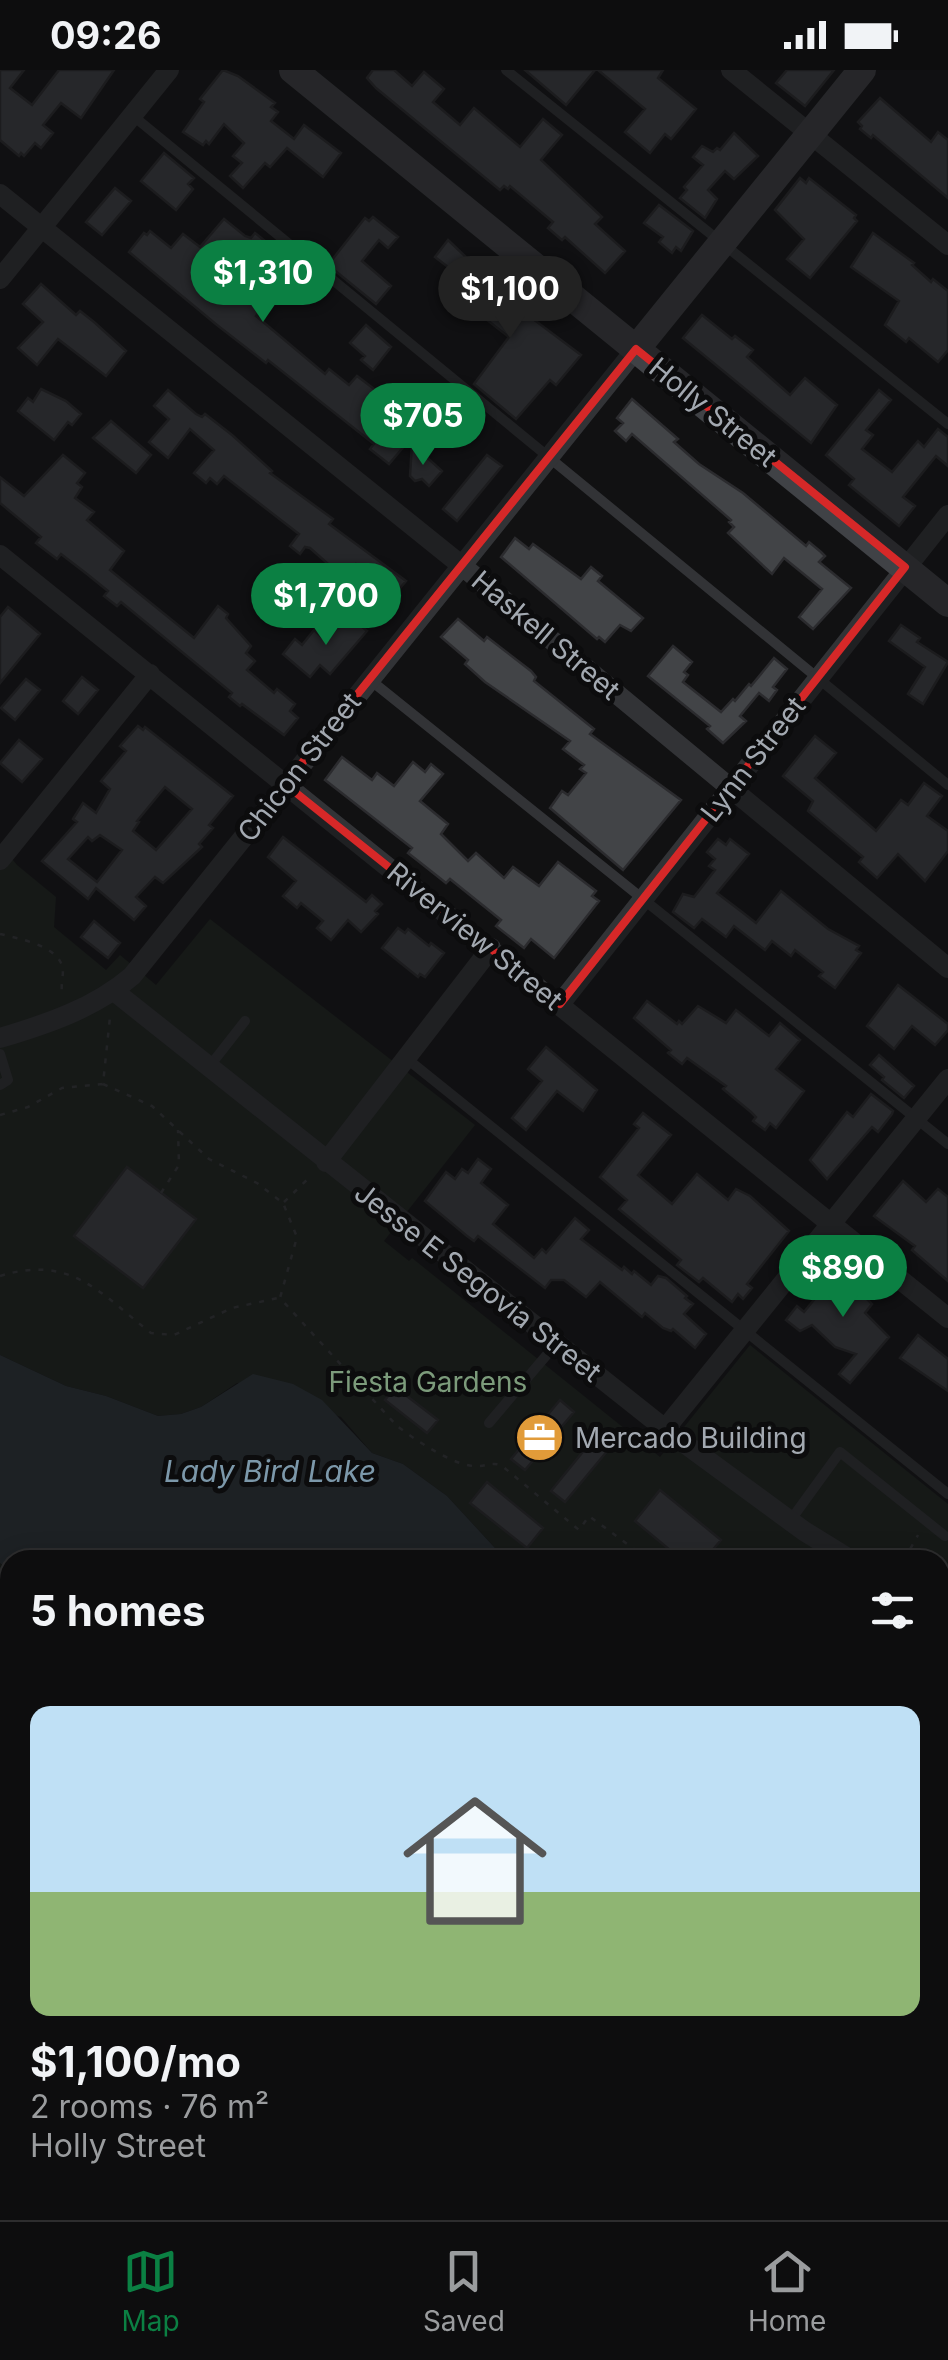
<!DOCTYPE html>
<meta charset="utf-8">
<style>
:root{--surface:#0d0d0e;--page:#161617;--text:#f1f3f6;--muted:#9a9c9e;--line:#2d2d2e;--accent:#0b8043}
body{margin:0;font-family:Inter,sans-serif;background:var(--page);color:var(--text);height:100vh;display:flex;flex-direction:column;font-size:38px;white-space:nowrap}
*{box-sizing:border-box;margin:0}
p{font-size:32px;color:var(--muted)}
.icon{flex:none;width:55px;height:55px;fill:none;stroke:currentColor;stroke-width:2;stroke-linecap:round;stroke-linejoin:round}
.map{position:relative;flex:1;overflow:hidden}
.panel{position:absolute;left:0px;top:1480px;width:950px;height:670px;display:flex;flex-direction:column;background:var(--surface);border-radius:30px 30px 0 0;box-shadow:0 5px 25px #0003,0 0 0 2px var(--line)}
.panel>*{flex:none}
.price{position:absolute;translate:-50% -85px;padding:0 22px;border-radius:35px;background:var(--accent);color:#fff;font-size:32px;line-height:65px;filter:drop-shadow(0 2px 5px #0008)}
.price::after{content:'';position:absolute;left:50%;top:60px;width:30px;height:22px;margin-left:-15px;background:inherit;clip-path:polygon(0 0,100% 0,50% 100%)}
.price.selected{background:#222;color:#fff}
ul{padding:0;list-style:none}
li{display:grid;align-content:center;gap:20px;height:530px;padding:0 30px}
li span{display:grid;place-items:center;height:310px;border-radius:20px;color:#555}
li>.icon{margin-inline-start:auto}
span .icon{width:180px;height:180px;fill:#fffc;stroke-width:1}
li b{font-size:42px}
h2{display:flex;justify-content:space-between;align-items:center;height:120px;padding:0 30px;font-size:42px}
.status{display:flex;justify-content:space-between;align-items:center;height:70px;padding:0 50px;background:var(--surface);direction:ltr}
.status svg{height:28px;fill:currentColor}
.tab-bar{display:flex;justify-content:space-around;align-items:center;height:140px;border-top:2px solid var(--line);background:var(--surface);font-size:28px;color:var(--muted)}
.tab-bar a{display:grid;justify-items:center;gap:5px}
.tab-bar .selected{color:var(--accent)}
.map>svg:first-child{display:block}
.green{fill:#1d241e}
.water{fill:#2d363b}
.building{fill:#424447;stroke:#2b2b2e;stroke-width:2.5;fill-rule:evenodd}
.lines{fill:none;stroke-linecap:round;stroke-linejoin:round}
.path{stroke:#383a3d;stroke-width:2.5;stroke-dasharray:5 8;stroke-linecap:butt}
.lane{stroke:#323336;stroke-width:10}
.street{stroke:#323336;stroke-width:20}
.secondary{stroke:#404246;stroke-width:28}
.marked{fill:none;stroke:#d62828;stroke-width:8;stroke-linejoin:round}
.labels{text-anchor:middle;stroke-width:10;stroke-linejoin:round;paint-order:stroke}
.street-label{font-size:28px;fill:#a3a9b1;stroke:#0c0c0d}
.park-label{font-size:28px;fill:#7c9b7b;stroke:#0c0c0d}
.poi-label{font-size:28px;fill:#a3a9b1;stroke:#0c0c0d;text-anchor:start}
.water-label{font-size:30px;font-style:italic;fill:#7c98aa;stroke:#0c0c0d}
</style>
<div class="status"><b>09:26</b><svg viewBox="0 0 49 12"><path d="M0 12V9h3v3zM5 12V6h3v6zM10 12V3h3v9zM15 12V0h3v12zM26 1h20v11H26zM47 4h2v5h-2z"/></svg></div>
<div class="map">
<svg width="948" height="2150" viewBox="0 0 948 2150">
<rect width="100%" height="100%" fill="#111112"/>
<path class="green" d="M0,774L17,795L56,827L54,857L106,900L120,885L156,915L210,849L475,1055L384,1171L409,1191L412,1188L660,1387L750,1275L948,1434V2150H416L399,2140H940V1490H506L447,1426L403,1394L372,1383L341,1347L237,1313L201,1337L181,1344L158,1346L106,1326L66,1316L0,1285Z
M0,1493L10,1502V1785L0,1770Z"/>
<path class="water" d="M0,1285L66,1316L106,1326L158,1346L181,1344L201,1337L253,1304L293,1314L322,1330L372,1383L403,1394L447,1426L506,1490H10V1502L0,1493Z
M0,1770L10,1785V2140H408L433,2150H0Z"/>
<path class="building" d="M0,0H24L10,18L32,35L59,0H114L81,48L61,33L43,55L53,63L41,78L35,73L24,86L21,83L19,86L0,70Z
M223,0L238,6L275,33L271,37L278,42L271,51L294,69L304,55L341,83L323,107L287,78L270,97L265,93L243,118L230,106L242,93L233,86L244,73L224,54L209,74L206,71L203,75L183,62L204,32L200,29Z
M373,0H394L412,16L424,2L444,19L433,32L460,55L474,38L520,77L543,49L562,65L541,90L602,147L595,154L625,181L605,203L565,167L562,170L548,158L553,152L510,116L508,119L504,116L500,120L376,18L367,8Z
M525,0H595L566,35Z
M598,0H663L658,8L696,39L671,69L665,64L650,83L625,62L645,39Z
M787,0H834L805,36L776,13Z
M880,28L931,72L938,62L948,70V128L873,65L871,68L860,59L862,56L858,52Z
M734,63L758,86L734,109L725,101L708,120L717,129L705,148L680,128L687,120L684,117L703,95L693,87L702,76L713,82L717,78L720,80Z
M164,83L194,108L188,114L193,119L176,140L141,111Z
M800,108L806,113L809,108L856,145L854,148L857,151L810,208L787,189L804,169L775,140Z
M115,118L131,131L102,165L86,152Z
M659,135L693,161L681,181L676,177L672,183L659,172L663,167L644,153Z
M373,147L398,167L388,178L379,170L362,191L391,216L376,234L328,195L365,148L369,151Z
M224,149L245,166L251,168L255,163L270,175L253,195L250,192L231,216L261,239L256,246L325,304L329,299L349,315L357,306L395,335L386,347L411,368L389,394L370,379L374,374L268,290L266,293L217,255L129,182L144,163L147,165L150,161L171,178L183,164L200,177Z
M873,163L914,193L912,195L931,212L933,209L948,221V280L938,292L909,268L906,272L885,255L899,231L851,197Z
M448,170L489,209L485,213L581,285L556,315L550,310L516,349L474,314L509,267L454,224L465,210L435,187Z
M41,214L76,245L80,241L94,252L126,281L106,306L58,269L37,295L18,278L43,252L23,234Z
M702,245L732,269L735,266L753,280L747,287L790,325L805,308L837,335L811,373L683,268Z
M366,255L391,277L373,300L361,290L365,286L350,273Z
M41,319L66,331L81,344L72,355L68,352L54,370L18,341L28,328L33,332Z
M168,320L196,344L202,347L205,344L232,365L272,401L270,403L333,449L329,454L406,511L395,524L356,494L344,508L310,478L305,477L300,484L290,476L299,464L224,406L217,414L210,408L206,413L194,403L214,380L190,359L168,388L149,372L169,349L154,336Z
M879,320L891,330L866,360L873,365L862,379L892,402L918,371L924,377L938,359L948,367V396L936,386L903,427L915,436L899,456L849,415L854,409L826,385Z
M632,329L678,369L674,372L699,394L743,423L806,476L809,472L821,482L825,486L819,492L851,518L813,559L799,547L822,519L784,488L772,504L728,463L734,457L729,452L731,450L632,364L626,371L615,361L623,353L617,348Z
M111,351L151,385L136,403L93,368Z
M412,374L442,401L429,416L422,409L415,411L410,406Z
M63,385L85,403L77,413L82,417L75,428L94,442L87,450L124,481L110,500L194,568L218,536L228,544L226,548L251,576L246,583L255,591L247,600L274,623L277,619L295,634L290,641L298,648L284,665L242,634L240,636L229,627L232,623L121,532L117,536L104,526L108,521L87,504L61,484L57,489L36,473L41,467L0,433V407L24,426Z
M487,385L502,396L457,451L443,439Z
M515,468L529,479L533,474L581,509L591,497L602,506L598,511L643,548L631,561L620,555L605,572L599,567L597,569L501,487Z
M8,537L40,564L0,613V547Z
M348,545L367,561L330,604L320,595L310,607L283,584L295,569L302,575L314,560L326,571Z
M458,549L484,571L487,567L531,601L536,607L534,611L594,659L590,664L681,730L623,800L550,738L562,721L568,725L586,703L580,699L584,695L563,679L570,671L485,612L465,594L468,590L441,567Z
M901,555L920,568L917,572L948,592L923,634L908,624L925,597L889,571Z
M673,576L692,592L684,602L688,605L683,612L721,642L733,629L735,631L749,614L751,616L774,588L787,599L773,617L777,620L769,631L759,623L740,646L746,651L723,673L707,659L710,656L648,606Z
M82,607L98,620L78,644L63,631Z
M26,609L40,620L15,650L1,638Z
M138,656L143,660L145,657L233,726L209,755L213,758L199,774L202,777L163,813L155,807L136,827L146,836L134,850L96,818L88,829L42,791L77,752L73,749L83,733L96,743L110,719L101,711L126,681L120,676ZM165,717L192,739L156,780L133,761L139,752L137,751ZM100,765L122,780L97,812L68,789L88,767L92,771Z
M815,666L836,683L815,708L876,761L901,730L908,735L924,713L942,726L927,746L948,761V781L925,811L898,784L877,808L859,792L863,787L808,741L813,731L783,706Z
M19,670L42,689L22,712L0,693Z
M342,687L372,710L377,703L394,716L413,692L425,702L431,694L443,704L420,731L448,754L441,764L468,791L476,783L504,808L513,797L539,816L558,792L596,821L592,826L599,831L554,888L531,869L524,878L496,856L501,850L450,809L446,813L422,794L408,783L412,778L325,710Z
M283,767L366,832L372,825L382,834L375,841L378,844L361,862L348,850L331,870L317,858L323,851L301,833L297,838L283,826L296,811L268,787Z
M718,769L726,775L730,769L749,784L717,823L742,842L756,853L781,821L828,859L859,876L856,880L861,883L835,918L819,906L823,902L795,880L791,886L772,871L765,880L734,856L726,867L702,849L694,858L673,842L683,824L694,827L715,800L709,796L715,789L707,782Z
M94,851L120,873L108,888L81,867Z
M398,858L405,863L408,859L429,876L431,873L444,883L425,907L420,904L418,907L382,878Z
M898,915L948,954V960L935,975L912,956L894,979L867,956Z
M647,931L677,954L679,951L682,954L698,936L726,953L736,940L769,966L780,953L800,970L776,999L804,1021L776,1058L770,1053L765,1060L753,1051L756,1047L751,1042L723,1019L726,1016L687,988L682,994L668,983L671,980L634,948Z
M546,977L597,1020L583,1041L557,1021L526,1060L512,1048L542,1011L528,999Z
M879,985L914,1016L904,1028L882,1010L884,1007L870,995Z
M871,1024L893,1041L892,1044L878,1062L872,1057L827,1109L810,1090L847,1042L853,1047Z
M643,1043L671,1065L638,1105L672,1134L697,1104L728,1130L736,1119L750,1126L789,1161L747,1214L752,1218L743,1229L738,1224L732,1232L703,1208L699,1212L677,1195L681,1190L619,1139L627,1130L600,1107L639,1058L634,1054Z
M478,1089L491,1099L481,1113L508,1135L493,1154L534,1188L542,1179L546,1183L575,1148L589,1160L581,1169L622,1200L624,1197L632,1204L634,1201L651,1215L658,1206L666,1208L687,1226L685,1228L693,1234L684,1244L706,1264L695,1278L673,1259L671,1261L663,1258L645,1243L642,1247L600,1212L586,1227L564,1210H551L545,1218L478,1166L474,1171L467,1166L425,1131L446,1102L455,1109L462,1099L468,1103Z
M127,1097L196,1149L143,1218L74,1166Z
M903,1111L926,1132L938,1119L948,1127V1211L912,1180L915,1176L874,1146Z
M836,1192L848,1203L845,1206L869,1226L867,1229L872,1234L865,1243L889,1267L850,1313L839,1304L856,1284L835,1277L812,1255L800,1261L786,1250L797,1236L804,1242L827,1214L821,1209Z
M918,1265L948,1289V1321L900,1288Z
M395,1317L438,1350L427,1363L385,1330Z
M560,1330L574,1342L525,1400L511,1389Z
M599,1362L613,1374L565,1432L551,1421Z
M487,1412L543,1458L527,1478L470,1433Z
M660,1420L721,1470L704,1490H682L635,1451Z"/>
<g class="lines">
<path class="path" d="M0,864C17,868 53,875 61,893C66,903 59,914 63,926
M103,1014L152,1036L209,1089L257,1113L283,1133L297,1167L280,1228L397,1356C414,1369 456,1398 478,1396C487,1396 491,1392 501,1395L579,1460L589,1446L649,1490
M0,1045L28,1037L62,1018L103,1014L110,947
M161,1123L179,1095L178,1060
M284,1132L311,1106
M0,1206C71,1184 100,1223 151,1263L174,1265L232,1238L278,1228
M904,1490L918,1465
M0,1618L10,1628
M940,1703L948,1689
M940,1714L948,1710
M0,1736L10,1751
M462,2140L491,2143L498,2150
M538,2140L542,2150"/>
<path class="lane" d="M506,0L948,354
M132,45L948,715
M369,609L948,1074
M0,984L8,1010L0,1015
M406,988L948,1424
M209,997L245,951
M489,1353L556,1274
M790,1451L840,1382L945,1466
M941,1516L944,1617"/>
<path class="street" d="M731,0L948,175
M0,124L461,495L948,898
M0,209L169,0
M0,485L948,1248
M0,790L150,604
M114,921L665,1359L804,1461L851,1490
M560,934L948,445
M0,968C47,954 95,938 132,906L636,279
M326,1092L491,878
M665,1359L948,1009
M940,1516L948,1515"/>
<path class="secondary" d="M293,0L948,533
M636,279L862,0"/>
</g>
<path d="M0 0H948V2150H0ZM636,279L905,497L560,934L285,714Z" fill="#111112" fill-opacity=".55" fill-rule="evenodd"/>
<path class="marked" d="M636,279L905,497L560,934L285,714Z"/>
<defs>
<symbol id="office-disc" viewBox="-11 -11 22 22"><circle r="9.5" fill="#e19b39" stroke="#0c0c0d"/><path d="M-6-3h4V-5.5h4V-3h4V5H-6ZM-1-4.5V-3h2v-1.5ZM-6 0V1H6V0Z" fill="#fff"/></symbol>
</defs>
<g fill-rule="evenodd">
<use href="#office-disc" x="512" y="1340" width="55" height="55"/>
</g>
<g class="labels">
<g class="street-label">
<text transform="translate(713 342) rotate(39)" y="10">Holly Street</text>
<text transform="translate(546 565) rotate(40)" y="10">Haskell Street</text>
<text transform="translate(753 689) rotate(-52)" y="10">Lynn Street</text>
<text transform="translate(299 697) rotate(-52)" y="10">Chicon Street</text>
<text transform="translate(475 866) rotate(39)" y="10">Riverview Street</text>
<text transform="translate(478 1212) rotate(38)" y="10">Jesse E Segovia Street</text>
</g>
<g class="park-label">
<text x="428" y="1322">Fiesta Gardens</text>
</g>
<g class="poi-label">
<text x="575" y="1378">Mercado Building</text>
</g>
<g class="water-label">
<text x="270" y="1412">Lady Bird Lake</text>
</g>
</g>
</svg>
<b class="price" style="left:263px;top:255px">$1,310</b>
<b class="price selected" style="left:510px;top:271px">$1,100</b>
<b class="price" style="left:423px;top:398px">$705</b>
<b class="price" style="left:326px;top:578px">$1,700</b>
<b class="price" style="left:843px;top:1250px">$890</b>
<section class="panel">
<h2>5 homes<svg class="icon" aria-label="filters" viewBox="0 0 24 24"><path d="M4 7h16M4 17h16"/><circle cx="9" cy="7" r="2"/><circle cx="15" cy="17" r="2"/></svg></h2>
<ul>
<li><span style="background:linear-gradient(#bfe0f5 60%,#8fb573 0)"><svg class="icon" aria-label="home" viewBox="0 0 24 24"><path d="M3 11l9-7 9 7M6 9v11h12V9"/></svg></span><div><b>$1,100/mo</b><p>2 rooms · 76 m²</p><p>Holly Street</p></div></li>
</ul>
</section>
</div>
<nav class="tab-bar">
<a class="selected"><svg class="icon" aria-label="map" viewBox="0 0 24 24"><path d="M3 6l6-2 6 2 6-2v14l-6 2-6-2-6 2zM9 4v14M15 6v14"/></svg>Map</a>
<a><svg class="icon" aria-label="saved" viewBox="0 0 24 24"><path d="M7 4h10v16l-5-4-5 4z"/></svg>Saved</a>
<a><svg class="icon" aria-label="home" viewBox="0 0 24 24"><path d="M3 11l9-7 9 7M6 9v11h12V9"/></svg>Home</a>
</nav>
